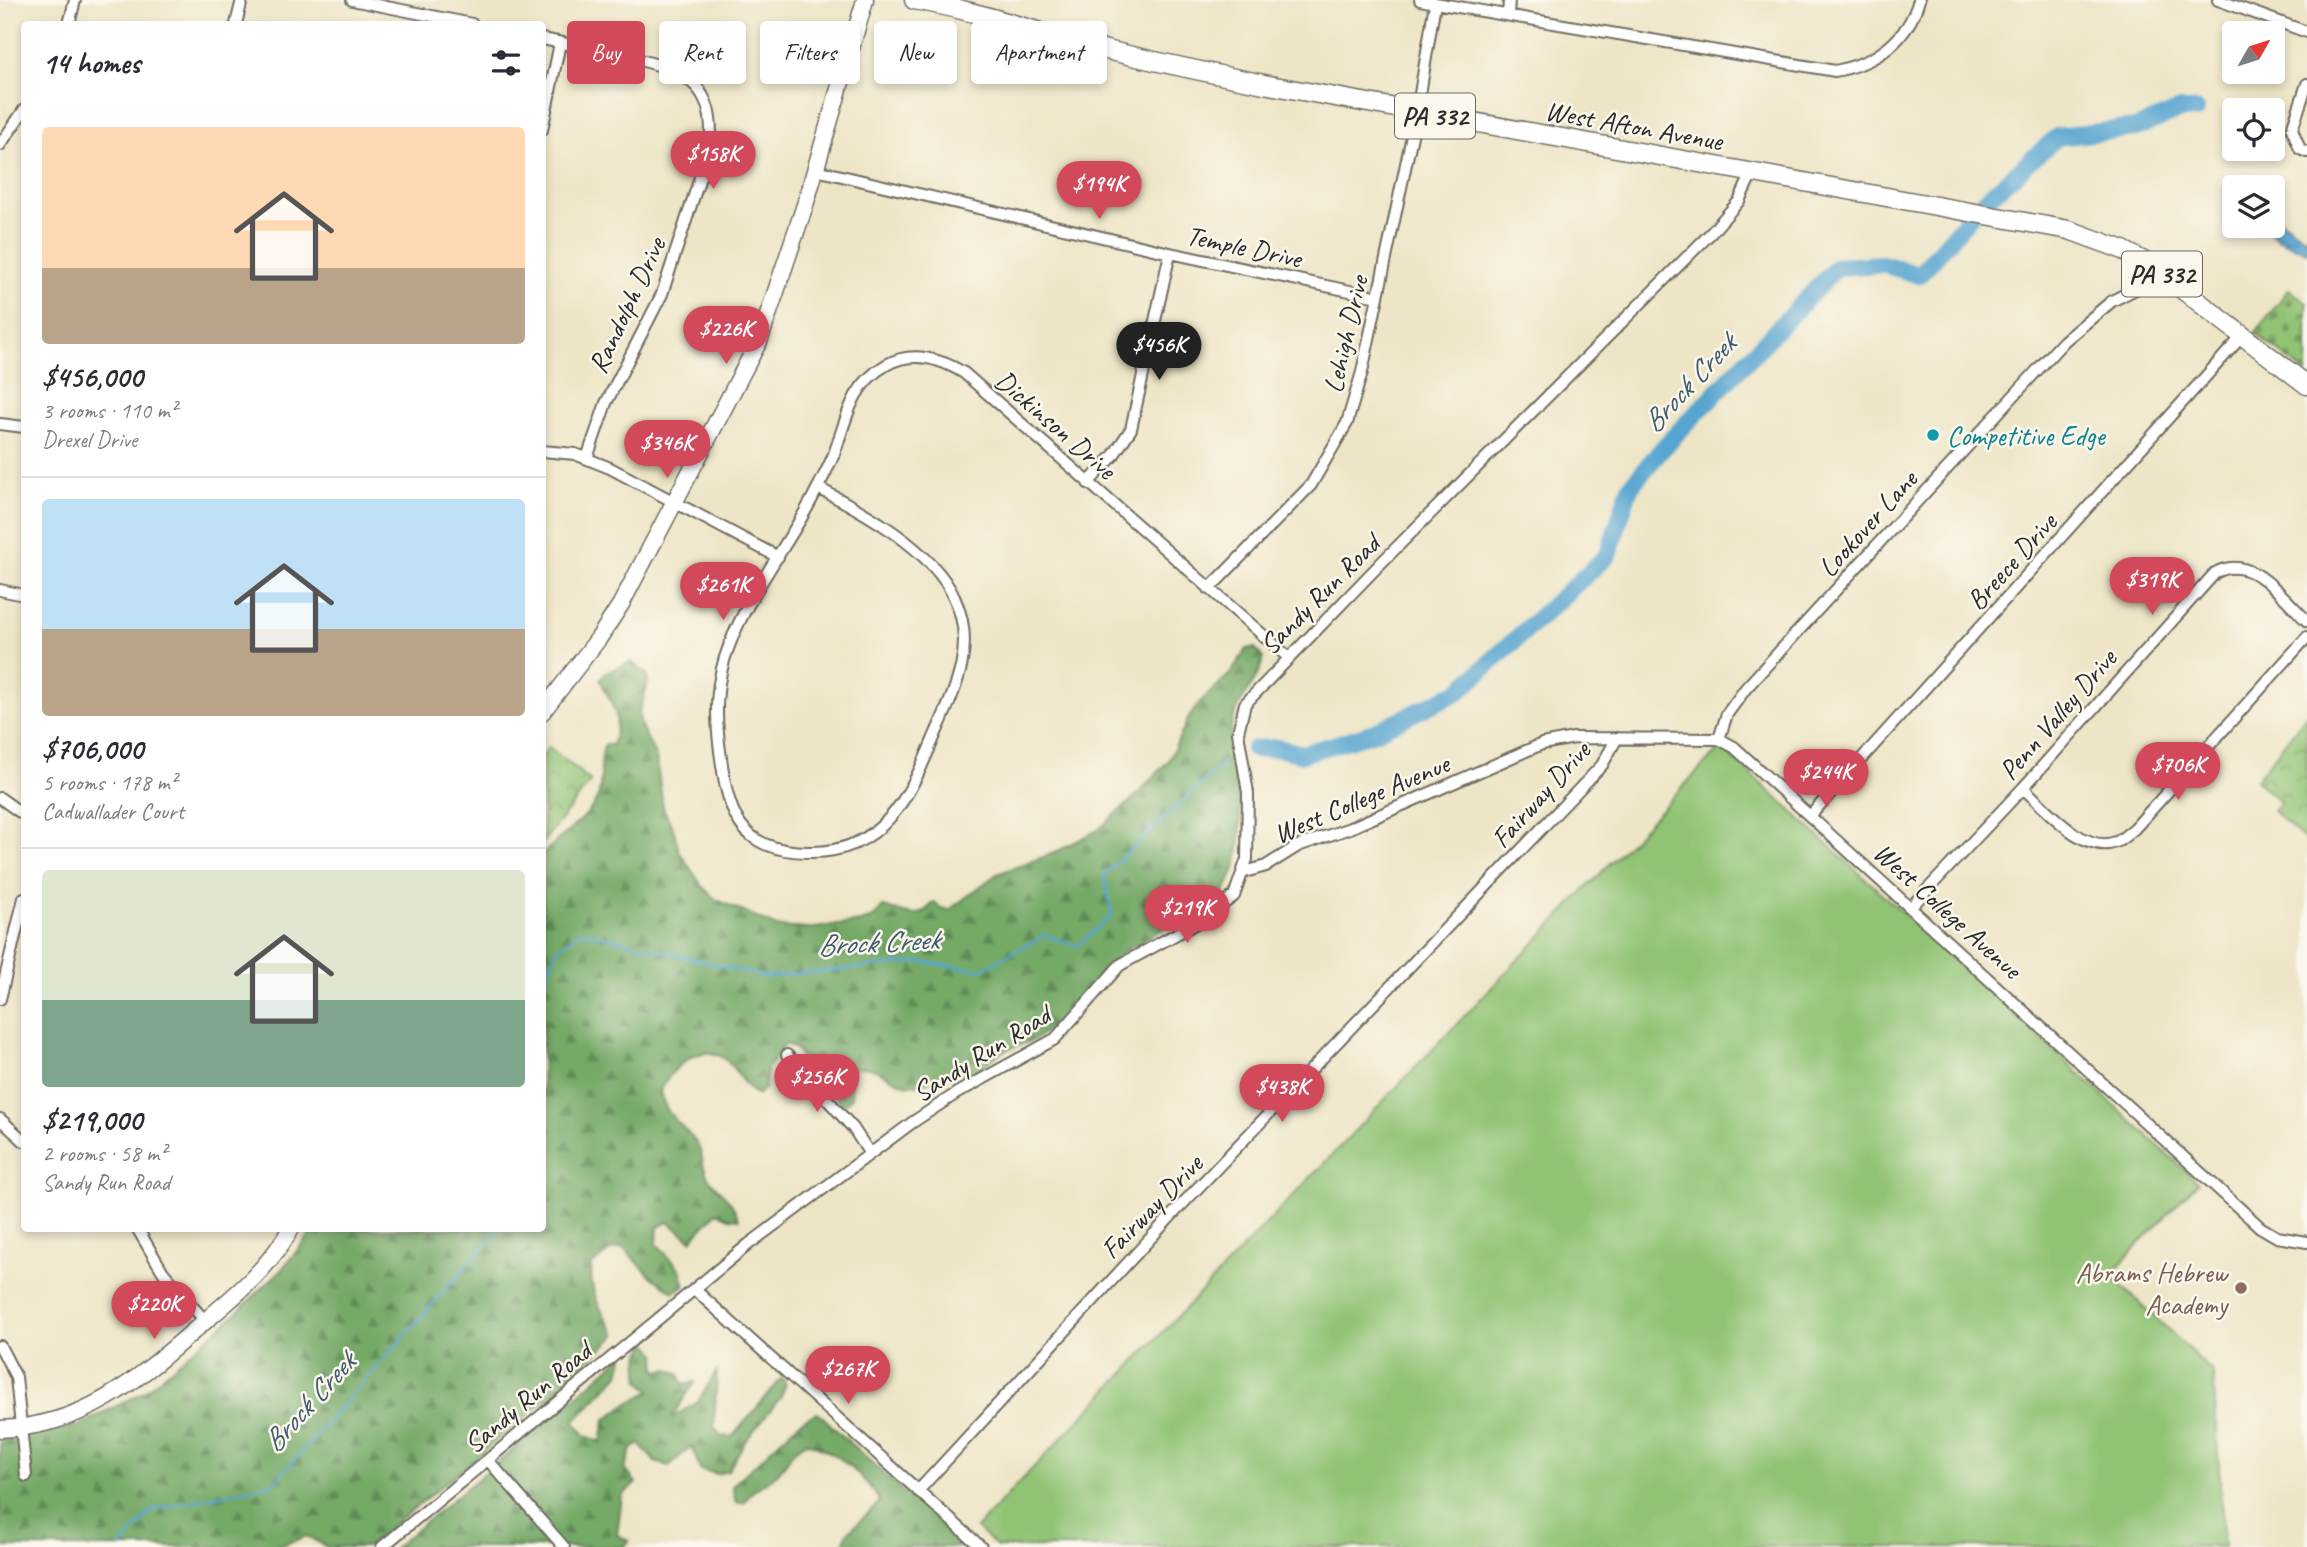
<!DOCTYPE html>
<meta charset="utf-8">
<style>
:root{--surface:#fff;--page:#f7f7f7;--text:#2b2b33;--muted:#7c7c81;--line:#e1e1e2;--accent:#d1495b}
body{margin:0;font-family:Caveat,sans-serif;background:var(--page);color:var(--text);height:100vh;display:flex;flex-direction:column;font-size:26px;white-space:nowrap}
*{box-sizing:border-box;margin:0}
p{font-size:23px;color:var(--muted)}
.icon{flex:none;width:38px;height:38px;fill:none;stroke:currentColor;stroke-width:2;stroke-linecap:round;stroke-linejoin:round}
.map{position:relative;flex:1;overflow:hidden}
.panel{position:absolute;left:21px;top:21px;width:525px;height:1211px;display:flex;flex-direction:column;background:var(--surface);border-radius:7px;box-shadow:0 4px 10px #0003}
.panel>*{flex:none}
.hud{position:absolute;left:567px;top:21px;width:665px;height:63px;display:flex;gap:14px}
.needle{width:46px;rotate:51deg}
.fabs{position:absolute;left:2222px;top:21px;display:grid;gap:14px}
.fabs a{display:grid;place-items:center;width:63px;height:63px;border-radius:7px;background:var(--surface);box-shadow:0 4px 10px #0003;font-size:35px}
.price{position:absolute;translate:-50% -60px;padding:0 16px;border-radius:24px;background:var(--accent);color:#fff;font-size:23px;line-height:46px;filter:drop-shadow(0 2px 4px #0008)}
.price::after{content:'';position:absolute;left:50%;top:42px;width:21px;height:16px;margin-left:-10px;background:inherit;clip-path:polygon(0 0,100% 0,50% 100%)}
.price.active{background:#222;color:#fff}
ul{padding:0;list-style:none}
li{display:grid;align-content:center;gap:14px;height:371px;padding:0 21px}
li+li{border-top:2px solid var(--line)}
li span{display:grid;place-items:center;height:217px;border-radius:7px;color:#555}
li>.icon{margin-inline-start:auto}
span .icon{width:126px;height:126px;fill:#fffc;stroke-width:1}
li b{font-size:30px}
h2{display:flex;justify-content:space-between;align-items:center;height:84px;padding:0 21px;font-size:30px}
.tag{padding:0 24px;border-radius:7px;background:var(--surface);box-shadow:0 4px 10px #0003;font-size:24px;line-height:63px}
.tag.active{background:var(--accent);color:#fff}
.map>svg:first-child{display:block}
.grass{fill:#91c374;stroke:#5e7750;stroke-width:2}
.forest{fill:url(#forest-firs);stroke:#506a48;stroke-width:2}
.cemetery{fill:url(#cemetery-stones);stroke:#5e7750;stroke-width:2}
.park{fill:url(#park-crowns);stroke:#5e7750;stroke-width:2}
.water{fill:url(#water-waves);stroke:#41687e;stroke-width:2}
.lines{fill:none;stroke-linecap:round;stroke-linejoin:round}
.stream{stroke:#57a4d0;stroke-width:2.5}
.river{stroke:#57a4d0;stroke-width:18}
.street-casing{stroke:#6f6c61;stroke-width:14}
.secondary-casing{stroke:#6f6c61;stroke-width:19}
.primary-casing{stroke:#6f6c61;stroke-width:21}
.street{stroke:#fff;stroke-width:10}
.secondary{stroke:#fff;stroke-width:16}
.primary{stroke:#fff;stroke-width:18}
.culture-dot{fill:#0f9aa8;stroke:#fbf7ec;stroke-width:2.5}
.education-dot{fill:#8d6e63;stroke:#fbf7ec;stroke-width:2.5}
.labels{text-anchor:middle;stroke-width:5;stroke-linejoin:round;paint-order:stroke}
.shield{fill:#fbf7ec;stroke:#696865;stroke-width:2}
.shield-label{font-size:26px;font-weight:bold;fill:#2b2b2b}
.street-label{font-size:28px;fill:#2b2b2b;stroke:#fbf7ec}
.culture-label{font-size:28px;fill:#0d838f;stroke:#fbf7ec;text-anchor:start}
.education-label{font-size:28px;fill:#785e54;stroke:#fbf7ec;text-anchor:end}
.water-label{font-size:30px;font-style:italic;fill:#3d5b6d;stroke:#fbf7ec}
</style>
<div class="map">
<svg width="2307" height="1547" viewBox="0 0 2307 1547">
<defs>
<pattern id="forest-firs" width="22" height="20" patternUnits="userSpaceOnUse" patternTransform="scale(1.75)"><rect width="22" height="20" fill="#74a966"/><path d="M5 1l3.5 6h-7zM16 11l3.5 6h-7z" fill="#5f8a54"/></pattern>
<pattern id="cemetery-stones" width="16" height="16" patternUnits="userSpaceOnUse" patternTransform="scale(1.75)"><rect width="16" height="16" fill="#91c374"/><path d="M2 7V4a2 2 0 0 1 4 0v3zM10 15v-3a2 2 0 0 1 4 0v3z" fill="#779f5f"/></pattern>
<pattern id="park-crowns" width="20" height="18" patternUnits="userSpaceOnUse" patternTransform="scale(1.75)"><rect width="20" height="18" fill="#91c374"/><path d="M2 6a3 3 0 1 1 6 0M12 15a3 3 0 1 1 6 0" fill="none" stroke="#779f5f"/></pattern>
<pattern id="water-waves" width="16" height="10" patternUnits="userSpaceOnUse" patternTransform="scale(1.75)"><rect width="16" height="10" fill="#57a4d0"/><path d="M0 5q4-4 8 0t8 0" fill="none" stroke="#4886a9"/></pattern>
</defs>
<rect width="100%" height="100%" fill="#fbf7ec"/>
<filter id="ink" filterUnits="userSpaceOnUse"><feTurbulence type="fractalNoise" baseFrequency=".0143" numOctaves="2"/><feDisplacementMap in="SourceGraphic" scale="14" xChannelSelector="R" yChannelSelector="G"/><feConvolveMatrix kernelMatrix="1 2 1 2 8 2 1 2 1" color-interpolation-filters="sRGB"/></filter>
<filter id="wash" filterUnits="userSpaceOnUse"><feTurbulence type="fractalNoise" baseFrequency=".00686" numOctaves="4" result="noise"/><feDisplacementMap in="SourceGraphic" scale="28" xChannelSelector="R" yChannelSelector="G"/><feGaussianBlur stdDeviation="1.57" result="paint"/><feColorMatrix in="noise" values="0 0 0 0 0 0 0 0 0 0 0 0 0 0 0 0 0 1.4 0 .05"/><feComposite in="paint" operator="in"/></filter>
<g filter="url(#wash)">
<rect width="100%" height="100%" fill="#ede5c6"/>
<path class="grass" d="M1721,747L2198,1182L2110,1275L2213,1372L2224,1547H997L976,1528Z"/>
<path class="forest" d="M1255,648L1263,658C1258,687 1232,703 1230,735C1229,751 1233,763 1236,778C1242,814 1245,863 1223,893L1121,954L1103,969L1078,1005L1059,1021L1034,1040L1005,1050L970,1075C965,1075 958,1073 953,1073C939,1075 921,1089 905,1084C886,1078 876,1064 854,1068L850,1079L852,1098L843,1105L794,1048L785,1044L767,1069L765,1088L757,1095C742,1087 738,1069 725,1059C698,1040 671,1070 660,1091C667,1120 682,1122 697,1144C703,1153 702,1165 707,1175C715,1191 730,1194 739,1219L729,1218L717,1212L691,1240L668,1222L658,1227L657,1244L680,1269L685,1286L673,1292L652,1277L622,1247L611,1250L592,1265C588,1291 602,1313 616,1335L550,1397L367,1547H327L307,1536L277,1547H0V1439L76,1427L144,1392L231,1318L281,1270L315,1229L542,1228L543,854C557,838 589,818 597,799C605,782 597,762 605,744L612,745C623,713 612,707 600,679L606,672L631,662L647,674L648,684L639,712L641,726L656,757L663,807L674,831L679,851L702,886L715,899L777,927L808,929L861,922L873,918L883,907C907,912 916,924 934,902L941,908L949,910L997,874L1054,853L1098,830L1137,795L1169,760L1188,719L1199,703L1232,672L1246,649Z
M648,1343L656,1353L657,1371L669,1369L679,1374L683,1384L695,1382L671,1418L698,1402L717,1370L714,1426L721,1436L732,1437L782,1378L786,1384L780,1398L744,1443L728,1471L717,1474L700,1470L692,1446L669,1466L655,1462L640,1444L632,1449L625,1469L636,1483L622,1496L617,1535L629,1541L624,1547H395L567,1405L624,1354L619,1374L574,1422L586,1436L601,1442L605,1420L626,1404L651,1391L640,1381C638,1365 636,1355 648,1343Z
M818,1412C865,1460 917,1501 965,1547H842L847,1533L880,1502C866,1476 835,1451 807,1442C786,1454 790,1461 777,1474C766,1485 752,1487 744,1503H736L732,1486L800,1422Z"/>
<path class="cemetery" d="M2289,289L2307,303V374L2255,333Z"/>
<path class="park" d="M2307,714V841L2273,811L2281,803L2256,780Z
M549,747L591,781L543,842V755Z"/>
<path class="water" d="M2273,215L2307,239V252L2279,240L2263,226H2273Z"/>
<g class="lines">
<path class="stream" d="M542,988L557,949L582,931L765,977L921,962L981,970L1045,935L1077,946L1112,915L1104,875L1223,763
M121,1547L152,1510L273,1484L500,1228"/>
<path class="river" d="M1254,749L1278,748L1303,754L1375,732L1459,691L1608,555L1630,487L1662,449L1837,267L1883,264L1919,275L1982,203L2057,137L2136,128L2180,110H2196"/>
</g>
</g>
<g filter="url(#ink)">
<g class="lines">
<defs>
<path id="street" d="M352,0L472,24
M1420,0L1435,3
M2218,0L2307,32
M1508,15L1509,0
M69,24L75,0
M236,24L242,0
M542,39C569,44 596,51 622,56C677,68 718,79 710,147L662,294L606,403L587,458
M2307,84L2292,129L2300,149L2307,152
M542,130L560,43
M0,145L24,110
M816,170L1170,253L1378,297
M0,424L24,427
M542,451L575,454L610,468L778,557
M1088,483L1113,456L1131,429L1170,253
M818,488C863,511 932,549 954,597C977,645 956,688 936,733C911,792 886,854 808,852C737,851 728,812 720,751C715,714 715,682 729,646C749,593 787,547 813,497C820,483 828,469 834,454C847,419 850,386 886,365C912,350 941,359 964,373L1288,657
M1209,589L1311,485L1347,423L1362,372L1417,112L1435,3L1835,71C1876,63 1907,41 1919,0
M0,590L24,595
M1719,739L1727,714L1746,688L2064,341L2112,301L2163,275
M2023,788C2045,807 2083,855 2116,842C2122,840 2128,833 2134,829L2307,637
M0,798L24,815
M1810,816L2243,335
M1245,872L1266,866L1298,846L1350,828L1542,744L1574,738L1719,739L1734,747L2260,1227L2277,1237L2307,1242
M1911,907L2023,788L2215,573C2251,552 2283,598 2307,621
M0,999L24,898
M787,1055L853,1128L870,1154
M0,1119L24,1141
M137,1228L163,1272L205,1321
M694,1289L981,1547
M0,1346L16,1377L26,1476
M488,1460L564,1547
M918,1491L1170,1217L1586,782L1602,765L1617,738
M382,1547L749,1244L913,1122L957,1093L1055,1039L1120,965L1200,921L1234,896L1247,859L1248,793L1238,732L1245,704L1382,562L1712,232L1739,201L1752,173"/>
<path id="secondary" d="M542,712L599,638L621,604L760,339L805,205L865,0
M0,1429C89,1426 140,1377 204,1322C237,1294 270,1267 291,1228"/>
<path id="primary" d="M914,0C969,9 1021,27 1075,42C1139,59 1204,72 1269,85L2069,230L2121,249L2149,264L2307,385"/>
</defs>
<use href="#street" class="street-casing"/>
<use href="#secondary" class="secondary-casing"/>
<use href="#primary" class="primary-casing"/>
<use href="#street" class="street"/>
<use href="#secondary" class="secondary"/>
<use href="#primary" class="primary"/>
</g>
</g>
<circle class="culture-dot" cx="1933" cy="435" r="7"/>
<circle class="education-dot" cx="2241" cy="1288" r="7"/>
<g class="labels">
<g class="shield">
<rect x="1395" y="93.5" width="80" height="45" rx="5"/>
<rect x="2122" y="251.5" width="80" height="45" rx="5"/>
</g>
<g class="shield-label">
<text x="1435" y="125">PA 332</text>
<text x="2162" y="283">PA 332</text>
</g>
<g class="street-label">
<text transform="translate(1634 125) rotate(10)" y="10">West Afton Avenue</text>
<text transform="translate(1244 246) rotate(12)" y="10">Temple Drive</text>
<text transform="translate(626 305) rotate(-65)" y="10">Randolph Drive</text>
<text transform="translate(1345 334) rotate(-77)" y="10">Lehigh Drive</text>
<text transform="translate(1056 424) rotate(41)" y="10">Dickinson Drive</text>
<text transform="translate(1867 523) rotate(-48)" y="10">Lookover Lane</text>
<text transform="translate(2011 561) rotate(-48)" y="10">Breece Drive</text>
<text transform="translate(1319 594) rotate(-45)" y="10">Sandy Run Road</text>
<text transform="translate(2057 714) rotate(-49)" y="10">Penn Valley Drive</text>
<text transform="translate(1540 794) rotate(-48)" y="10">Fairway Drive</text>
<text transform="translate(1361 798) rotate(-23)" y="10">West College Avenue</text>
<text transform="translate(1948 910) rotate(42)" y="10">West College Avenue</text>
<text transform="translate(981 1053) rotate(-32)" y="10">Sandy Run Road</text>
<text transform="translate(1151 1206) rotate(-46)" y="10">Fairway Drive</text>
<text transform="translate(527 1397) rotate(-40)" y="10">Sandy Run Road</text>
</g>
<g class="culture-label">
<text x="1947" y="445">Competitive Edge</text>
</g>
<g class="education-label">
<text x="2227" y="1282">Abrams Hebrew<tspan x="2227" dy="32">Academy</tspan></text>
</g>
<g class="water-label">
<text transform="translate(1689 383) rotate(-47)" y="10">Brock Creek</text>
<text transform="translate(878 942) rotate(-3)" y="10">Brock Creek</text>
<text transform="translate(309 1402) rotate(-48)" y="10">Brock Creek</text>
</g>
</g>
</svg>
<div class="fabs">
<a><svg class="needle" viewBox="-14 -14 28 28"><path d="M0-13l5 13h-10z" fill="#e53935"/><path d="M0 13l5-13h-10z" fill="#7c7c81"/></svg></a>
<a><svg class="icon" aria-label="locate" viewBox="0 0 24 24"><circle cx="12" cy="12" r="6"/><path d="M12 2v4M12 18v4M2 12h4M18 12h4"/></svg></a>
<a><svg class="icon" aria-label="layers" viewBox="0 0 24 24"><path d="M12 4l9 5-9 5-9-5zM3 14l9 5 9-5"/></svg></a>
</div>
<b class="price" style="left:713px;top:191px">$158K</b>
<b class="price" style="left:1099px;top:221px">$194K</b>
<b class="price" style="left:726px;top:366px">$226K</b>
<b class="price active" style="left:1159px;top:382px">$456K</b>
<b class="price" style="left:667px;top:480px">$346K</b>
<b class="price" style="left:2152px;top:617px">$319K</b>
<b class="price" style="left:723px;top:622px">$261K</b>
<b class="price" style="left:2178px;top:802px">$706K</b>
<b class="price" style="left:1826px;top:809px">$244K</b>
<b class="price" style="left:1187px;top:945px">$219K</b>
<b class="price" style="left:817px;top:1114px">$256K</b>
<b class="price" style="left:1282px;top:1124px">$438K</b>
<b class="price" style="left:154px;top:1341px">$220K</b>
<b class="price" style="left:848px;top:1406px">$267K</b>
<div class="hud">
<a class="tag active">Buy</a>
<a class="tag">Rent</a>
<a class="tag">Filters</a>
<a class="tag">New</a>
<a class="tag">Apartment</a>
</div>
<section class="panel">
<h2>14 homes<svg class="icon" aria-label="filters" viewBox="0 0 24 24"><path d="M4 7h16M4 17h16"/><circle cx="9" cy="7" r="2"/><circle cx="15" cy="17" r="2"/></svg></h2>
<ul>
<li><span style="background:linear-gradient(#ffd9b3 65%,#b9a48a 0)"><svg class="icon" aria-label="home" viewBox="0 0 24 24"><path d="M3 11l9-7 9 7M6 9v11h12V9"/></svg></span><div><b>$456,000</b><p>3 rooms · 110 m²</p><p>Drexel Drive</p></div></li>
<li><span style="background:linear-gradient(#bfe0f5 60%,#b9a48a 0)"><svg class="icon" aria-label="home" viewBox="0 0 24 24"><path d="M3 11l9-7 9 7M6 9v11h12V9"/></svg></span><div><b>$706,000</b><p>5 rooms · 178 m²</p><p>Cadwallader Court</p></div></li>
<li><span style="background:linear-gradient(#dfe7d0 60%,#7fa58c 0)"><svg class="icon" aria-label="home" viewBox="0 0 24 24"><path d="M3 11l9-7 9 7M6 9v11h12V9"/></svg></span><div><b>$219,000</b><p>2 rooms · 58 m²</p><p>Sandy Run Road</p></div></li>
</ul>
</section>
</div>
